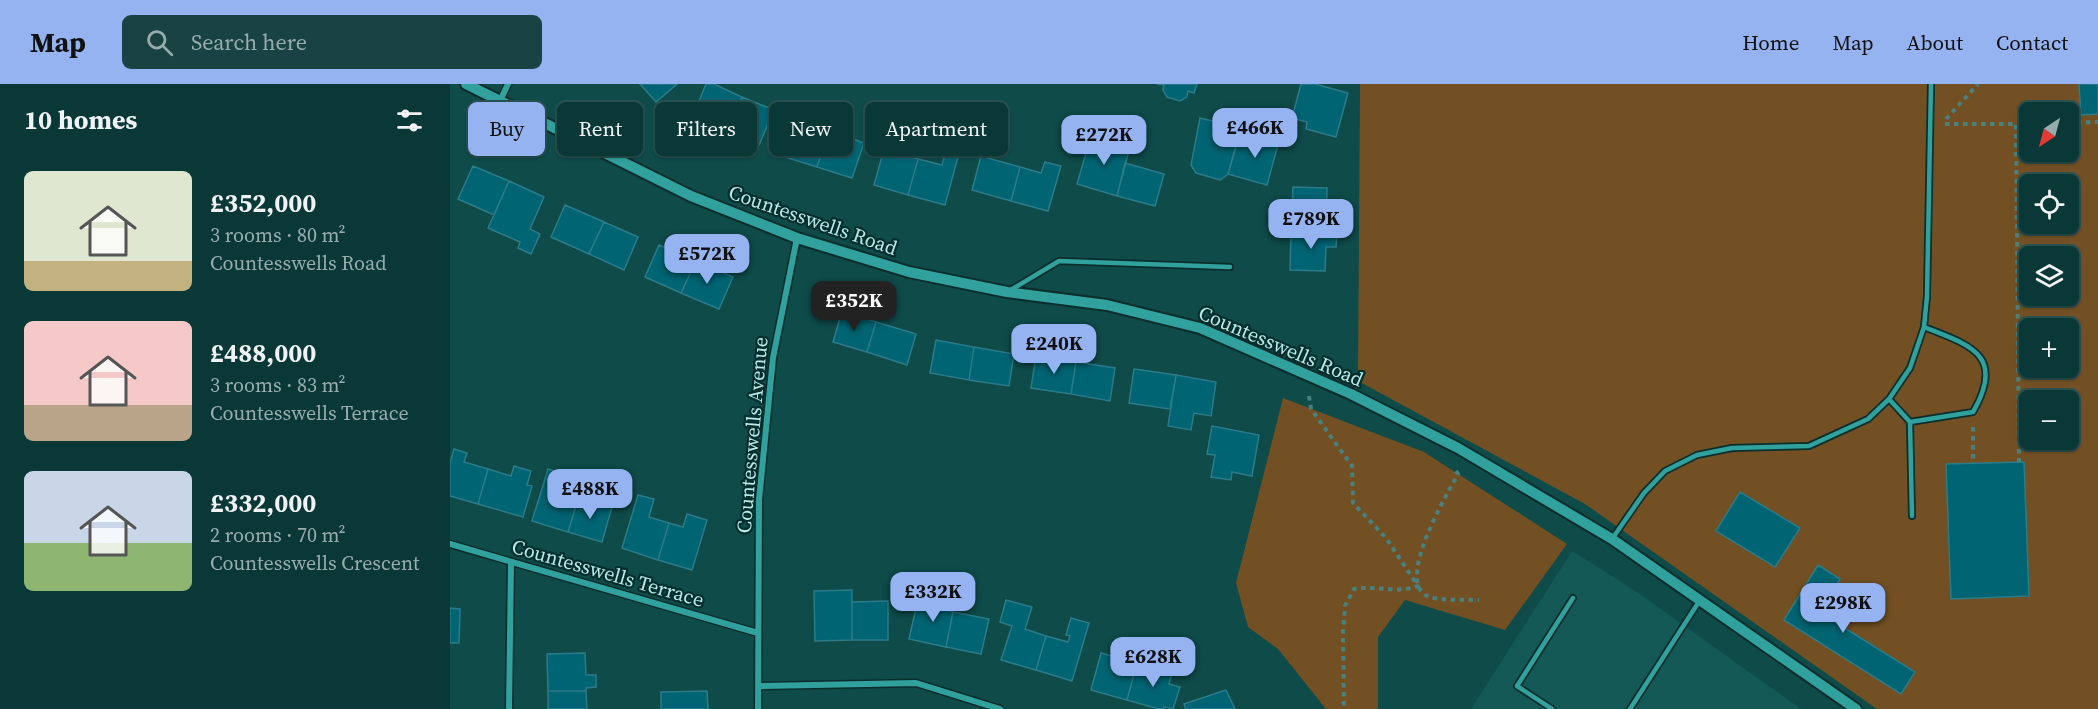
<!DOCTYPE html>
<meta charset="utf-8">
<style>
:root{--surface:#0a3837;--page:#184342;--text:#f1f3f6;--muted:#99acad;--line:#2a5252;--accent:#95b2f1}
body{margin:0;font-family:"Source Serif 4",serif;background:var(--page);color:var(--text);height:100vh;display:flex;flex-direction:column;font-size:22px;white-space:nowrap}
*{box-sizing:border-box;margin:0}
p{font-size:20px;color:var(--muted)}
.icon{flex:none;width:33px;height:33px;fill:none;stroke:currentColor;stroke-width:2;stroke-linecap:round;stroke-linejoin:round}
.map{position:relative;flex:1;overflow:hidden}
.panel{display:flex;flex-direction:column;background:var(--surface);width:450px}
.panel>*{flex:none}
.top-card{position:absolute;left:18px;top:18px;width:570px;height:54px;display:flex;gap:12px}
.needle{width:39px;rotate:216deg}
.controls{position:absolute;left:1569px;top:18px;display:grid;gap:12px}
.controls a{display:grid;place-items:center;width:60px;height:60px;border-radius:9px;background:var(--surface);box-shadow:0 2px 4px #0004,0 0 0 2px var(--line);font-size:30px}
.price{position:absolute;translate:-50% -51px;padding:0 14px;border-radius:12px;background:var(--accent);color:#111;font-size:20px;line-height:39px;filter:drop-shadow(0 2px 3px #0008)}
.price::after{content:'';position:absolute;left:50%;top:36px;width:18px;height:14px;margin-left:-9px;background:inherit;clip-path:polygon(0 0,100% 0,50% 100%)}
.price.active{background:#222;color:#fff}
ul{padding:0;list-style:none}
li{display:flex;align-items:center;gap:18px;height:150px;padding:0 24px}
li span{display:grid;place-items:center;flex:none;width:168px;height:120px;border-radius:9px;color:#555}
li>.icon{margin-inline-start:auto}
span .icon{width:72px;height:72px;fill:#fffc;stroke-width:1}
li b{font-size:26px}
h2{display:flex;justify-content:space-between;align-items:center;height:72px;padding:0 24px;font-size:26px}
.chip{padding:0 21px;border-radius:9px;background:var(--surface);box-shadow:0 2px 4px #0004,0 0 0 2px var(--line);font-size:21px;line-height:54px}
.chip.active{background:var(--accent);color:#111}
header{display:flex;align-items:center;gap:36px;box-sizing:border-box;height:84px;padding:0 30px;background:var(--accent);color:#111}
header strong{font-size:28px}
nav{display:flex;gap:33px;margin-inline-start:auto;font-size:21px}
.search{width:420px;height:54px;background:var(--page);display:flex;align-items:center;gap:15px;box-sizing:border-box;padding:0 21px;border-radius:9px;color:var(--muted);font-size:22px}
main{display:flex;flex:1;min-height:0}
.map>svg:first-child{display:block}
.built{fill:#145956}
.green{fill:#725023;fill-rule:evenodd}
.building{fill:#016472;stroke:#2c7b89;stroke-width:1.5}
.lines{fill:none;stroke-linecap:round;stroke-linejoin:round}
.service-casing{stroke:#0b2e2d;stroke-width:8}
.minor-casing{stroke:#0b2e2d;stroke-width:9}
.tertiary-casing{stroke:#0b2e2d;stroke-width:14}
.path{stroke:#49817f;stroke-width:4;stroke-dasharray:4.5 4.5;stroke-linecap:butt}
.service{stroke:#31a19d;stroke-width:4.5}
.minor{stroke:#31a19d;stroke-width:6}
.tertiary{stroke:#31a19d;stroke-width:10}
.labels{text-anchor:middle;stroke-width:4.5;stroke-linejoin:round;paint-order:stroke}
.street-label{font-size:20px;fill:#b9e9e6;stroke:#002f2e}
</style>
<header>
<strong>Map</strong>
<div class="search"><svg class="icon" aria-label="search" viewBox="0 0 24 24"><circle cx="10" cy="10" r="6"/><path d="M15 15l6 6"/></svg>Search here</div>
<nav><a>Home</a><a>Map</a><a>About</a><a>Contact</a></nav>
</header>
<main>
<section class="panel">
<h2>10 homes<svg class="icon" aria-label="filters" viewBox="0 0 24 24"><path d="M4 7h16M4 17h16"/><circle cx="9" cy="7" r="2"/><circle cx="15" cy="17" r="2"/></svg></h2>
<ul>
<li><span style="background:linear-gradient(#dfe7d0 75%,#c2b280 0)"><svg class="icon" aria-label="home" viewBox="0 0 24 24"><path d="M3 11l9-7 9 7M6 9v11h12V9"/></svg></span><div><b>£352,000</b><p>3 rooms · 80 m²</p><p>Countesswells Road</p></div></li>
<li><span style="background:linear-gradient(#f6c9c9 70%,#b9a48a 0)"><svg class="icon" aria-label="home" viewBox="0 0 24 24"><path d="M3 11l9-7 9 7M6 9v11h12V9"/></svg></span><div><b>£488,000</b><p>3 rooms · 83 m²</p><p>Countesswells Terrace</p></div></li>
<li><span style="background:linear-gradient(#c9d6e8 60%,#8fb573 0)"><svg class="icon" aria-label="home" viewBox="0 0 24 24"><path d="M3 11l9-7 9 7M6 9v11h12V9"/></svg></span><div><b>£332,000</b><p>2 rooms · 70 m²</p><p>Countesswells Crescent</p></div></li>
</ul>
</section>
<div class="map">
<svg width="1648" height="625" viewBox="0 0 1648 625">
<rect width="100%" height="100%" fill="#0e4b49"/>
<path class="built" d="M1122,467L1184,506L1351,625H1021Z"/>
<path class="green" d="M910,0H1648V625H1427L1135,420L908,297ZM1580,28H1618V68H1580ZM1580,100H1618V140H1580ZM1580,172H1618V212H1580ZM1580,244H1618V284H1580ZM1580,316H1618V356H1580Z
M833,314L974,368L1117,460L1055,546L955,516L928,553V625H876L828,565L798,543L786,499Z"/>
<path class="building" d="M190,0H227L206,18Z
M256,0H264L292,13L277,47L243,32Z
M707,0H747L744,9L738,7L737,13L730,17L717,13L713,6L714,1Z
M851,0H865L898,9L886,53L856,45L857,38L842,34Z
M1629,0H1648V30L1631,31Z
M292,13L324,26L309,61L277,47Z
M383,34L404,41L400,54L414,59L402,94L367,83Z
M750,34L792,44L778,90L770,96L746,89L741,81Z
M344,35L379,46L367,83L332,72Z
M818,48L825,50L829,57L817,101L778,90L787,57L807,63L810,51Z
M641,52L680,63L667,112L627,100Z
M434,65L468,75L458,111L424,101Z
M495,70L508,73L495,121L458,111L468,75L492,81Z
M531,72L570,83L561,117L522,106Z
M595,78L611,82L598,127L561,117L570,83L591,89Z
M675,79L714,90L705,122L667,112Z
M23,82L59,97L44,131L8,115Z
M59,97L94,113L80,145L90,150L81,170L68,164L70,158L38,144Z
M843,103L877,104L876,138H887V148L841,147Z
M115,121L154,138L139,170L101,153Z
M154,138L188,153L174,186L139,170Z
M841,147L887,148L886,163H876L875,187L840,186Z
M209,161L246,177L231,209L195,193Z
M246,177L283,193L269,225L231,209Z
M392,227L426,238L417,268L383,258Z
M426,238L466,250L457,281L417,268Z
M486,256L524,263L519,296L480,289Z
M524,263L564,270L559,302L519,296Z
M586,272L626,278L621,310L581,304Z
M626,278L665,284L660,317L621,310Z
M684,285L726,291L720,325L679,319Z
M726,291L766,298L761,332L744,329L741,346L718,342Z
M762,342L809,351L802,392L782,388L781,396L761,393L765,371L757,370Z
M4,365L17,369L14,378L38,385L28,420L0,412V379Z
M1574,378L1579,512L1501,515L1496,380Z
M64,382L81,387L77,401L82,402L73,433L28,420L38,385L61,392Z
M98,385L134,395L118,448L82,437Z
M1290,408L1350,444L1325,483L1266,447Z
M188,411L204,415L199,433L219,439L208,476L172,464Z
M129,413L162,423L152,458L118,448Z
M237,430L257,436L242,486L208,476L219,439L233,443Z
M1368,481L1390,495L1369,528L1465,588L1451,610L1334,536Z
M402,506V556L365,557L364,507Z
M489,512L503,515L500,527L503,528L496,563L459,555L467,520L487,525Z
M556,516L582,523L575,545L596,552L586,586L551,576L562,542L550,538Z
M438,517V556H402V518Z
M0,524L10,525L9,559H0Z
M503,528L539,535L531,570L496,563Z
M621,534L639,539L622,597L586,586L596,552L618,558L620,552L616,551Z
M135,569L136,591H146V603L136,604V607H98L97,570Z
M651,569L687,579L677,616L641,606Z
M687,579L722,589L719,600L730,603L723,625L714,623L713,625H708L677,616Z
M776,606L785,625H736L734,620Z
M98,607H136L137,625H98Z
M257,607L258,625H211V608Z"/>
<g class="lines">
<defs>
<path id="service" d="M559,207L609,177L780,183
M1439,315L1460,338L1462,432
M1460,338L1523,328C1556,271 1520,261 1474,243
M1162,455L1194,409L1215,387L1247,371L1282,364L1359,362L1418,335L1439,315L1460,284L1474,243L1477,212L1481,0
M1102,625L1067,602L1123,514
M1180,625L1250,516"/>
<path id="minor" d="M50,17L58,0
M0,460L308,549
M308,602L466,599L550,625
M59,625L61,479
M308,625L309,416L323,274L347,154"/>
<path id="tertiary" d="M16,0L241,112L347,154L459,188L557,208L657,221L750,244L901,310L1008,364L1162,455L1406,625"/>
</defs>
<use href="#service" class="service-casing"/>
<use href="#minor" class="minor-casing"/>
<use href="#tertiary" class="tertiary-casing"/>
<path class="path" d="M1496,35L1528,0
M1618,39L1648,38
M1495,40H1580
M1566,41L1569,378
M859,312L861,325L902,382L903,419L936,454L968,502C946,510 926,501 904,505L895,522L893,550L894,625
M1523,343V379
M1006,387L1008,390C997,410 949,491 974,510C984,518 1015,515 1029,516"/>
<use href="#service" class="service"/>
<use href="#minor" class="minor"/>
<use href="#tertiary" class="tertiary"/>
</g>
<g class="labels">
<g class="street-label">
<text transform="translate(363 136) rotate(19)" y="7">Countesswells Road</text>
<text transform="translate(831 262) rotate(23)" y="7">Countesswells Road</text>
<text transform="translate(302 351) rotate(-85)" y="7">Countesswells Avenue</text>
<text transform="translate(158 489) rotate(16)" y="7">Countesswells Terrace</text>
</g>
</g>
</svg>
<div class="controls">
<a><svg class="needle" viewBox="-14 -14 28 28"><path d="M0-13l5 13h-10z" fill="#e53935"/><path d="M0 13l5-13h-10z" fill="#99acad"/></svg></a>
<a><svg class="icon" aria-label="locate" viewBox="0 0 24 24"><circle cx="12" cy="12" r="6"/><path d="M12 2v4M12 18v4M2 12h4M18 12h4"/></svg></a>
<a><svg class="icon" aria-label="layers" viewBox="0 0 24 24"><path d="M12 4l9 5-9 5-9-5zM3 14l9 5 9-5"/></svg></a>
<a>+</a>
<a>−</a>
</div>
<b class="price" style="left:805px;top:75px">£466K</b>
<b class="price" style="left:654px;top:82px">£272K</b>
<b class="price" style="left:861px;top:166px">£789K</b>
<b class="price" style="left:257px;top:201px">£572K</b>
<b class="price active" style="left:404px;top:248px">£352K</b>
<b class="price" style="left:604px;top:291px">£240K</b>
<b class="price" style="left:140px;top:436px">£488K</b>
<b class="price" style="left:483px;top:539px">£332K</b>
<b class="price" style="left:1393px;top:550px">£298K</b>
<b class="price" style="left:703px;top:604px">£628K</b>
<div class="top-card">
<a class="chip active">Buy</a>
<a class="chip">Rent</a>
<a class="chip">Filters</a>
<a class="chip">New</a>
<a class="chip">Apartment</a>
</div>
</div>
</main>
